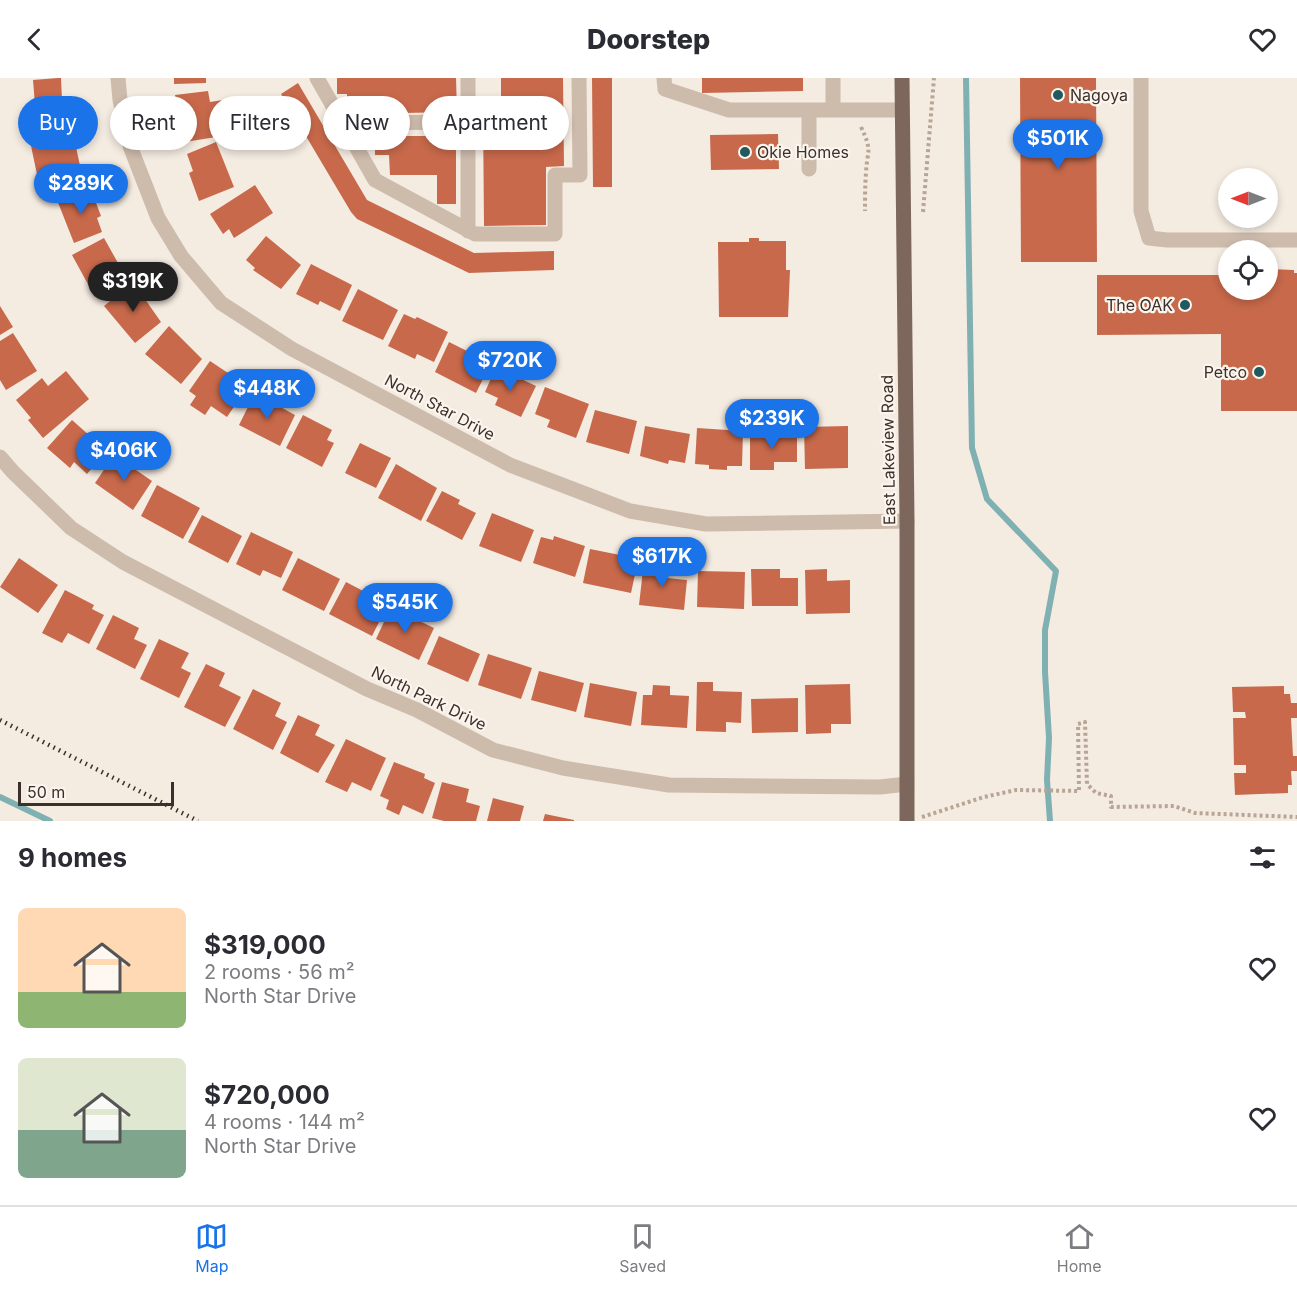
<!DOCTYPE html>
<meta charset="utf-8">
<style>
:root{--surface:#fff;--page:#f2f2f3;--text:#2b2b33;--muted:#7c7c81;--line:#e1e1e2;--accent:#1a73e8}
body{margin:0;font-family:Inter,sans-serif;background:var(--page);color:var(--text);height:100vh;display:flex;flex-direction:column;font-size:22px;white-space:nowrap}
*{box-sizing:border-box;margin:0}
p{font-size:20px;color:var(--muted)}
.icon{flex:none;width:33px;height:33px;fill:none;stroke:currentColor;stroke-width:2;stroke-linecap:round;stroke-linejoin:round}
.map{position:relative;height:743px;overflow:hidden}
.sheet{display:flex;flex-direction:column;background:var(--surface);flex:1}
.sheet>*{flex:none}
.guide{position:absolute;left:18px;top:18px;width:600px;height:54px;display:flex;gap:12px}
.needle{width:39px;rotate:270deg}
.fabs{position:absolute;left:1218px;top:90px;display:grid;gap:12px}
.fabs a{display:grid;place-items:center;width:60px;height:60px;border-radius:50%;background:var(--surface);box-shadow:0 3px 9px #0003;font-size:30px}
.scale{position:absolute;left:18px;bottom:15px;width:156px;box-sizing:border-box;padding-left:6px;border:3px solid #3b302b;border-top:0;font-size:16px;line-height:21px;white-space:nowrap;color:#3b302b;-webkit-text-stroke:4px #fbf5ee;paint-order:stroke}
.price{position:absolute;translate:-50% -51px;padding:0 14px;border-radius:21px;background:var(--accent);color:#fff;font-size:20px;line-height:39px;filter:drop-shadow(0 2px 3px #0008)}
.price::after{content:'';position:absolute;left:50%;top:36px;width:18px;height:14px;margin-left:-9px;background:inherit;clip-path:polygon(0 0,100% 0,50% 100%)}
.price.active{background:#222;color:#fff}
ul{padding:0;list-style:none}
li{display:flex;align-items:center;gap:18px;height:150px;padding:0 18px}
li span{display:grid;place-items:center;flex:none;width:168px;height:120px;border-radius:9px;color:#555}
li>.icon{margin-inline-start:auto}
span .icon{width:72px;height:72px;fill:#fffc;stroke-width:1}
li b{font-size:26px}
h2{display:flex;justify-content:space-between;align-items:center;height:72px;padding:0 18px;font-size:26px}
.chip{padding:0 21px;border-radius:27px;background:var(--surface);box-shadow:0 3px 9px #0003;font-size:21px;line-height:54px}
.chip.active{background:var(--accent);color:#fff}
header{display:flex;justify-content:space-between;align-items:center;height:78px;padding:0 18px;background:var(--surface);font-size:27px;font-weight:800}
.menu{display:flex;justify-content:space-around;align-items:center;height:84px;border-top:2px solid var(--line);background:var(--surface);font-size:16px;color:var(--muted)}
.menu a{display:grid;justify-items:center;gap:3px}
.menu .active{color:var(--accent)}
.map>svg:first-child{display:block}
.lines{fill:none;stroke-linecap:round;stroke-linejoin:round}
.stream{stroke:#7fb0b2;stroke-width:6}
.building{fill:#c8694b}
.path{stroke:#b9a596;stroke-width:4;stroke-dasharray:3 3;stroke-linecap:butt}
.minor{stroke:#cdbbac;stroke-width:15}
.major{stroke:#7d675c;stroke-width:15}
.rail{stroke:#3b302b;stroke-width:4.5;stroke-dasharray:1.5 4.5;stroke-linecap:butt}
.poi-dot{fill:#1f5a5e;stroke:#fbf5ee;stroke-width:2}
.labels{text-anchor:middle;stroke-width:4.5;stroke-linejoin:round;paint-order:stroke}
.poi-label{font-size:16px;fill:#3b302b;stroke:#fbf5ee;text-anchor:start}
.street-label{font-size:16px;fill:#3b302b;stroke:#fbf5ee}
</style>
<header><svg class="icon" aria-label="back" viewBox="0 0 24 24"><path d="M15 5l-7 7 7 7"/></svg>Doorstep<svg class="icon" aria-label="heart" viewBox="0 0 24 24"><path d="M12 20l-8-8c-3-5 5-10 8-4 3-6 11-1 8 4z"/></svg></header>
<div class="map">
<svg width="1297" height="743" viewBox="0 0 1297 743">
<rect width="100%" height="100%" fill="#f4ebe1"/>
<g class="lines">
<path class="stream" d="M966,0L972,370L987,421L1056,493L1045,552V594L1049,660L1047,702L1050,743
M0,719L50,743"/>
</g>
<path class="building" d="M58,0H61L62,22L69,21L71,49L37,51L33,2Z
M174,0H206V5L174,6Z
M337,0H456L457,34L347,36V16H337Z
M501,0H563L564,88L546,89V147L484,148L483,33H501Z
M592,0H612V109H593Z
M702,0H803V13L702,15Z
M1020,0H1096L1097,184H1021Z
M298,5L367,122L474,175L554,173V192L469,195L357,141L351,134L281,16Z
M208,13L210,24L223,22L227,51L215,53L216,59L179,65L175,17Z
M778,56L779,91L711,92L710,57Z
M61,57L64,72L76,69L82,97L39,106L30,63Z
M375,58H456V126H437V97H390L389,77H375Z
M216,64L234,109L199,123L189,95L193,93L187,76Z
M255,107L273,135L234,160L229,151L223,156L210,136Z
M90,109L101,138L97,140L102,154L74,165L57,122Z
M266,158L301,187L281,211L253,192L255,190L246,182Z
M104,160L118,185L113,188L122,205L95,219L72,177Z
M749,160H759V163H786V192H790L788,239H719L718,164H749Z
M311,186L352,207L340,233L320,223L318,227L296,216Z
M1268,191L1294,192V195H1297V333H1221V256L1097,257V197H1220V194H1228V212H1268Z
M133,204L161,244L135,265L104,228Z
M358,211L398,232L383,262L342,243Z
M0,228L13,249L0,257Z
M404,236L415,241L417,239L448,254L434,284L417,276L415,281L388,268Z
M169,248L202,281L181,306L145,276Z
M13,255L37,293L6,312L0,302V263Z
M449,264L491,285L476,315L435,294Z
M210,283L234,299L229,308L242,317L227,339L211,328L205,337L190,327L196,318L189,313Z
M496,289L536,308L521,339L495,327L498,320L485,314Z
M66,293L89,321L43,360L28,342L31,340L16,322L42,300L48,308Z
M545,309L589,326L576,360L547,349L550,342L535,336Z
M255,315L295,337L280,368L239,347Z
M595,332L637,343L629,376L586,364Z
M303,337L332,352L327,362L334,365L322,389L286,370Z
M72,342L107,373L87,396L74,384L70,390L47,370Z
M645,348L690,356L685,385L669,382L668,386L640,378Z
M848,348V390L805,391L804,349Z
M697,350L743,353L742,388H727V392L709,391V387L695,386Z
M750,355H797V384H774V392H750Z
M360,365L391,380L376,410L345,395Z
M114,377L152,403L133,432L95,405Z
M396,386L437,410L421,443L378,420Z
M157,407L200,430L183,461L141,438Z
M442,413L460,422L458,426L476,435L462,462L426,443Z
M492,435L534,452L521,484L479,468Z
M202,437L242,458L228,485L188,464Z
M251,454L293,474L281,500L263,492L260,498L236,486Z
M554,458L585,468L575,499L533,485L541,459L553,462Z
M590,471L620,477L619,483L637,487L631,515L583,505Z
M19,480L58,507L38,535L0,509Z
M298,480L340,501L324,533L282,512Z
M644,483L668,485L667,500L687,502L684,532L639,527Z
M751,491H780V500H798V528H752Z
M827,491V503L850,502V535L806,536L805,492Z
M698,493L745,494L744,531L697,529Z
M346,504L388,526L372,558L329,536Z
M65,512L94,527L92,531L104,537L89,566L68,555L62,565L42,555Z
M391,529L434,550L419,582L376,561Z
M113,537L139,550L134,561L147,567L135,591L96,571Z
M439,558L480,576L468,604L427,586Z
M159,561L189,575L181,590L191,595L179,620L140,601Z
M488,576L532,590L521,621L478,607Z
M206,586L225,595L219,608L241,619L225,649L184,629Z
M539,593L584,605L576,634L531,622Z
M697,604H713V613L742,614L741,645L726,644V654L696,653Z
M590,605L637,614L631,648L584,639Z
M850,606L851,646H831V655L806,656L805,607Z
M653,607L670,608V617L689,618L687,650L641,647L643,617H652Z
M1284,608V616H1290L1291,625H1297V640H1291L1293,678H1297V693H1291L1292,707H1288V715L1235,717L1234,695H1246V687H1234L1233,640H1246L1245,634H1233L1232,609Z
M253,611L281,625L275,638L287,644L273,672L233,651Z
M798,620V654L752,655L751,621Z
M298,637L320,647L315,657L335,667L318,695L280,675Z
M346,661L386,680L371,713L352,704L347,714L325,704Z
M394,684L425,696L424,700L435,705L423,736L403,727L399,737L386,731L389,722L380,718Z
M442,704L469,711L466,724L480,728L476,743H444L432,740Z
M493,720L524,728L520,743H487Z
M545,736L574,742V743H543Z"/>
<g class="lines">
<path class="path" d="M861,49C873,74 867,72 866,95C865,108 865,121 865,133
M923,134L934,0
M922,739L984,719L1016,712L1079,713L1078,646L1085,644L1087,706L1096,715L1111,718V729L1174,728L1195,735L1297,739"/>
<path class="minor" d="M118,0L120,22L130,68L158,140L181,178L221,225L292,271L510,387L630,433L706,446L907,443
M317,0L375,102L475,156H555V97H580L579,0
M664,0L665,11L729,32H902
M833,0V32
M1141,0V133L1149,160L1167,162H1297
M809,33V91
M343,45L468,44
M468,153V0
M0,379L13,394L71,450L123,484L367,611L417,632L493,672L563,690L669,707L880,709L907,706"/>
<path class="major" d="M902,0L907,443V743"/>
<path class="rail" d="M0,642L198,743"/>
</g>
<g class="poi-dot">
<circle cx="1058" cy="17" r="6"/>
<circle cx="745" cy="74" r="6"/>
<circle cx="1185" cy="227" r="6"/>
<circle cx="1259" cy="294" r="6"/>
</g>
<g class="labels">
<g class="poi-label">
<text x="1070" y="23">Nagoya</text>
<text x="757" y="80">Okie Homes</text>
<text x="1173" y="233" text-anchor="end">The OAK</text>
<text x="1247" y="300" text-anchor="end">Petco</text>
</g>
<g class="street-label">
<text transform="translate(440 329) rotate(28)" y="6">North Star Drive</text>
<text transform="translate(888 372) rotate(-91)" y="6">East Lakeview Road</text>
<text transform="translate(429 620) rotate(26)" y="6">North Park Drive</text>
</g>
</g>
</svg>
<div class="fabs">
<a><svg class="needle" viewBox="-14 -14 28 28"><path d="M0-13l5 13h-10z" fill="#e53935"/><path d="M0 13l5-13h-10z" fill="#7c7c81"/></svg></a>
<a><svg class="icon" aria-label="locate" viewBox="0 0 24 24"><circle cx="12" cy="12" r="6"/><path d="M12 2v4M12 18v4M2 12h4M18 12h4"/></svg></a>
</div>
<div class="scale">50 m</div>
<b class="price" style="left:1058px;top:92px">$501K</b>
<b class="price" style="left:81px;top:137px">$289K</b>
<b class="price active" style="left:133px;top:235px">$319K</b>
<b class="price" style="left:510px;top:314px">$720K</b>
<b class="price" style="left:267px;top:342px">$448K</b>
<b class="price" style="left:772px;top:372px">$239K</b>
<b class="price" style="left:124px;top:404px">$406K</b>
<b class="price" style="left:662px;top:510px">$617K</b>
<b class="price" style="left:405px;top:556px">$545K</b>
<div class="guide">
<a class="chip active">Buy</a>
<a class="chip">Rent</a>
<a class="chip">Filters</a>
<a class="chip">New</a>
<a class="chip">Apartment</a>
</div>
</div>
<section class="sheet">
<h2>9 homes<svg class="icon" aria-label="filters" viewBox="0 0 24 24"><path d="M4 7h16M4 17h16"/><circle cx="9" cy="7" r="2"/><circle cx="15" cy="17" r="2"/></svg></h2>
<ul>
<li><span style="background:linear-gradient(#ffd9b3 70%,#8fb573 0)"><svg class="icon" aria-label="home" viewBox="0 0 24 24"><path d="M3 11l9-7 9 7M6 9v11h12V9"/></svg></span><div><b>$319,000</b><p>2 rooms · 56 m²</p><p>North Star Drive</p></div><svg class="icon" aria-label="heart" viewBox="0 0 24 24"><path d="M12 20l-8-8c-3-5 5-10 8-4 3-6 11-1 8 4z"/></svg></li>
<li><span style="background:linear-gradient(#dfe7d0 60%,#7fa58c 0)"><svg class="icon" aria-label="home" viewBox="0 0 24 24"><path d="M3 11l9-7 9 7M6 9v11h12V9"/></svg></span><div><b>$720,000</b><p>4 rooms · 144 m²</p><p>North Star Drive</p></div><svg class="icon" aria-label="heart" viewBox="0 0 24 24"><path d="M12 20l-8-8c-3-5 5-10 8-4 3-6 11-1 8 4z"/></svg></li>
</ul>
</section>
<nav class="menu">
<a class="active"><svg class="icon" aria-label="map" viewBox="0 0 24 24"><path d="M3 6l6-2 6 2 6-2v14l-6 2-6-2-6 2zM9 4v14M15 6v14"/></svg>Map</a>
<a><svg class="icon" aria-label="saved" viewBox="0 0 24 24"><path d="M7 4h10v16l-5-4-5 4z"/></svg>Saved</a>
<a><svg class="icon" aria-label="home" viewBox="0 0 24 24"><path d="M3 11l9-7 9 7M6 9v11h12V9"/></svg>Home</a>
</nav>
